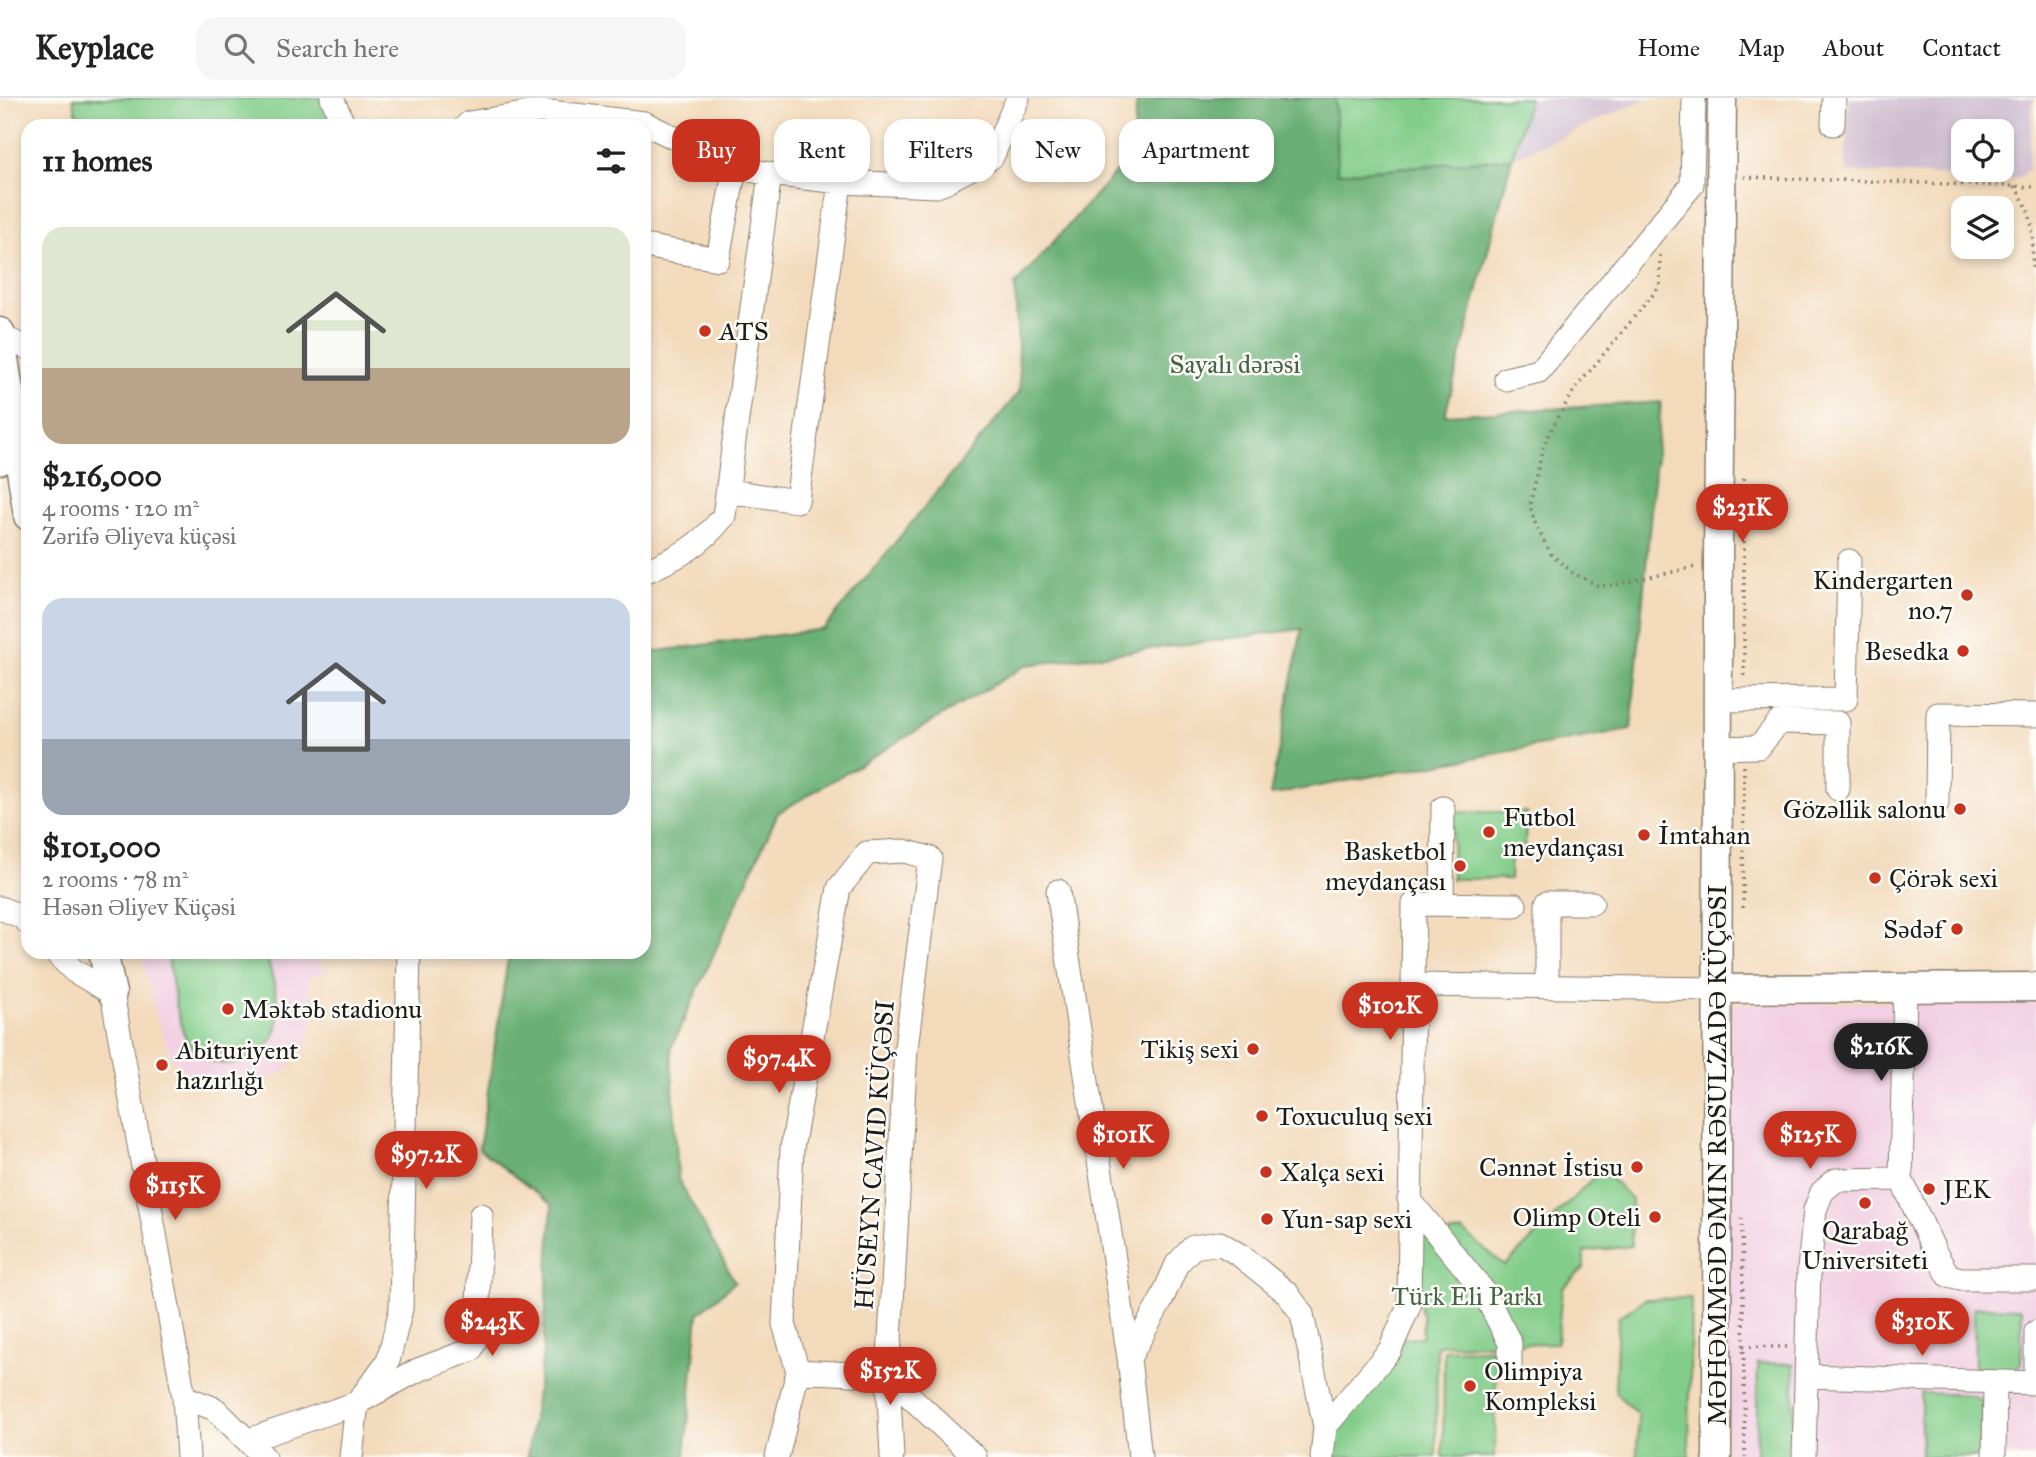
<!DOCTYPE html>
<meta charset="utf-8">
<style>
:root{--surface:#fff;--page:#f6f6f6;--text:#222;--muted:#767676;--line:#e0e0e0;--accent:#c8321e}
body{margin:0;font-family:"IM FELL Great Primer",serif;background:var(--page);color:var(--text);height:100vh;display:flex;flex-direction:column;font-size:26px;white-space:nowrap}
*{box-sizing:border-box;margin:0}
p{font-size:23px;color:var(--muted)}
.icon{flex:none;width:38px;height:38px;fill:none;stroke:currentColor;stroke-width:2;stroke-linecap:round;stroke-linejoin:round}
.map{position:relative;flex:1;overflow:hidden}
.sheet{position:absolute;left:21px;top:21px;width:630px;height:840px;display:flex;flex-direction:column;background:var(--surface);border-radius:21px;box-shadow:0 4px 10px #0003}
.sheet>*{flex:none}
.guide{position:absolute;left:672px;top:21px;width:665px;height:63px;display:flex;gap:14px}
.tools{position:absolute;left:1951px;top:21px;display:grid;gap:14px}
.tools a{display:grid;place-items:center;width:63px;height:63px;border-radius:14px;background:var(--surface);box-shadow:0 4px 10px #0003;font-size:35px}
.price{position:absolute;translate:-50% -60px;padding:0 16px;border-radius:24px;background:var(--accent);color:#fff;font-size:23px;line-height:46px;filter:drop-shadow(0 2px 4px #0008)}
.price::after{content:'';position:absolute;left:50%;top:42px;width:21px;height:16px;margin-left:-10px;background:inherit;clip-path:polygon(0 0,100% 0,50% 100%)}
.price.selected{background:#222;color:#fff}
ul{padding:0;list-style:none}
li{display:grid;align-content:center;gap:14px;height:371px;padding:0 21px}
li span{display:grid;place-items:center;height:217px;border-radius:21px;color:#555}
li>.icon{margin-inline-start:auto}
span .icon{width:126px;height:126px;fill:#fffc;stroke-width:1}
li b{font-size:30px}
h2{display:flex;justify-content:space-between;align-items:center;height:84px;padding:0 21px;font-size:30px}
.pill{padding:0 24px;border-radius:21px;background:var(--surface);box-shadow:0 4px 10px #0003;font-size:24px;line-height:63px}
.pill.selected{background:var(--accent);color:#fff}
header{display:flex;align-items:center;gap:42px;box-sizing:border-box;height:98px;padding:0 35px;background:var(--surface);border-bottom:2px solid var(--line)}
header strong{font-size:33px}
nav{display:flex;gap:38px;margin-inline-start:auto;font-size:24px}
.search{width:490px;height:63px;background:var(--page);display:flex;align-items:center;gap:18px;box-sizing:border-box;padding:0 24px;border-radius:21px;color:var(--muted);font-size:26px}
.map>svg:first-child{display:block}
.built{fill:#f2cfe2}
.industrial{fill:#cfbdd0;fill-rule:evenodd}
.green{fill:#83cd8a;stroke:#507453;stroke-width:2}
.forest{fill:#6ab076;stroke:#436649;stroke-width:2}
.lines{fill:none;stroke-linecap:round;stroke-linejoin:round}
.minor-casing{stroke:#887b6c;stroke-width:25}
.major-casing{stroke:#887b6c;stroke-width:31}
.path{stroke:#887b6c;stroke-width:3.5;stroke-dasharray:2 5;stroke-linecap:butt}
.minor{stroke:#fff;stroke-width:23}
.major{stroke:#fff;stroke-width:28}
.poi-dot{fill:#c8321e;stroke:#fdfcf7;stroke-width:2.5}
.labels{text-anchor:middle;stroke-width:5;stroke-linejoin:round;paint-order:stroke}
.poi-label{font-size:26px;fill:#1c1c1c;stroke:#fdfcf7;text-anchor:start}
.park-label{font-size:26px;fill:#456348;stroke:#fdfcf7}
.street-label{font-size:26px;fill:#1c1c1c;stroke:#fdfcf7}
</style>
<header>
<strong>Keyplace</strong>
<div class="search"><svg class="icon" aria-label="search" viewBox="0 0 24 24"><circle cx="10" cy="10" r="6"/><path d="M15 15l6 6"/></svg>Search here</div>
<nav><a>Home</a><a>Map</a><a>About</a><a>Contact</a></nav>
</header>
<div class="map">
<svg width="2036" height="1359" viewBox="0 0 2036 1359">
<rect width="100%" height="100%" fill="#fdfcf7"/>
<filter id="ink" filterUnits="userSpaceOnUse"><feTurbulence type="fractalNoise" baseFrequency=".0143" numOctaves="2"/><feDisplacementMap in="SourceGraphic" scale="14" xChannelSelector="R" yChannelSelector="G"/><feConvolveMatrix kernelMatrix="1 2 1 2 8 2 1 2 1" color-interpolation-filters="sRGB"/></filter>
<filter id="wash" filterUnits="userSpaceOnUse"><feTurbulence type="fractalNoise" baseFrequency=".00686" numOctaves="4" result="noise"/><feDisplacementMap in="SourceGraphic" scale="28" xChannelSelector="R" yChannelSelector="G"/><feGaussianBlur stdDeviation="1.57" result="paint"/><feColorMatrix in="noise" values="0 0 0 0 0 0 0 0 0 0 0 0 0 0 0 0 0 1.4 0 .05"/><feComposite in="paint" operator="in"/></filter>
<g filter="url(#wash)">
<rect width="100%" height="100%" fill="#f3dabb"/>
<path class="built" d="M141,854H308L328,874L308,879L313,901V923L307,948L286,972L255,989L217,993L192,980L170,958L156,917Z
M2036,903V1359H1728L1730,906Z"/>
<path class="industrial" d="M1529,0H1648L1512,60Z
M1849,0H2033L2028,71L2019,80L1845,74ZM1964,33H2002V72H1964Z"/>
<path class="green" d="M73,0H330L340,28H79Z
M1335,0H1529L1512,60L1337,75Z
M1453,714H1526L1525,756H1511L1510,781H1452Z
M167,854H266C271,877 282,906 277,929C267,969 210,980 188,944C176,925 172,877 167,854Z
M1602,1071L1632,1102L1631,1148L1584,1154V1170L1562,1191L1557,1245L1437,1247L1436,1359H1326L1346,1311L1403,1240L1422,1239L1423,1219L1414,1184V1145L1422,1138L1431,1139L1463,1133L1505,1168Z
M1691,1200L1689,1359H1637L1638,1317L1615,1294L1618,1220L1645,1201Z
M1974,1209L2019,1210L2022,1213L2021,1265L2016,1271H1975Z
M1496,1251L1495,1359H1443L1444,1252Z
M1758,1265L1794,1266L1793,1359H1756Z
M1921,1295L1973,1297L1982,1303L1979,1359H1921Z"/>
<path class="forest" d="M1137,0H1335L1337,75L1512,60L1445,317L1661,304L1631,631L1270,697L1302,531L1027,567L778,715L671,950L678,1081L735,1184L698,1216L685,1359H527L543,1255L552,1107L479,1051L509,854H644V555L824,531L1020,293L1015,187L1132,56Z"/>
</g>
<g filter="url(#ink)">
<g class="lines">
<defs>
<path id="minor" d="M332,0L344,28
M1833,26L1834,0
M466,28L469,25L541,13L644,25L735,69L770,76L840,84L937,88L992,59L1018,0
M644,148L718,161L735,69
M1,239L28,250
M1506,281L1539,273L1692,87L1694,0
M0,333H14L0,365
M728,393L797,403L840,84
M644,474C679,459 700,448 724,418L770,76
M1717,602L1846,601L1849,463
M1717,650L1759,649L1779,624L1838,625V691
M1937,705L1938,616L2036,617
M1058,793L1129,1260L1140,1359
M1442,806L1443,710
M0,810L22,819L28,825
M55,854L74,873L112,895L184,1299L188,1359
M1413,887L1414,806L1515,807
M1547,888V805H1592
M1901,1081L1905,889
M1409,1101L1482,1191L1510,1245V1270
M1129,1260L1161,1203L1177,1166L1193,1149L1220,1145L1241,1158L1287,1195L1302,1216L1325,1329L1322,1359
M798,1273L888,1278L975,1359
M1806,1278L2036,1285
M2036,1285V1234
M184,1299L215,1311L264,1359
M357,1305L388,1263L401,1211L409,854
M1325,1329L1390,1252L1409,1208L1413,887L1718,891
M249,1342L357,1305L418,1272L471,1252L477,1238L481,1117
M351,1359L357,1305
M777,1359L798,1273L784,1226L792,1050L839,790L867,755L904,753L930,760L906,950L888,1278L892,1359
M1804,1359L1809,1172L1815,1112L1822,1094L1836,1082L1901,1081L1936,1156L1949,1178L1961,1181H2036
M1994,1359L1995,1285"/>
<path id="major" d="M0,234L28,418
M103,854L112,895
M1718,891L2036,889
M1717,1359L1718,463L1722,0"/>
</defs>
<use href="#minor" class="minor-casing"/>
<use href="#major" class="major-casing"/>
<path class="path" d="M1744,79L2036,89
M2014,88C2036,118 2033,136 2032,171
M1660,157V188L1575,291L1558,319L1543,349L1530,408L1536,428L1551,456L1573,475L1598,488L1614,487L1695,469
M1744,380V582
M1743,810L1744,667
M1742,1120L1745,1359
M1743,1248L1787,1249"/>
<use href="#minor" class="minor"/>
<use href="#major" class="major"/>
</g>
</g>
<g class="poi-dot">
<circle cx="705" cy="233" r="7"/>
<circle cx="1967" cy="497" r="7"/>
<circle cx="1963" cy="553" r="7"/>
<circle cx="1960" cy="711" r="7"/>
<circle cx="1489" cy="734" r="7"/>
<circle cx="1644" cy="737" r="7"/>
<circle cx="1460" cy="768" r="7"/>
<circle cx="1875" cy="780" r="7"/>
<circle cx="1957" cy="831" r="7"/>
<circle cx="228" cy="911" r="7"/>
<circle cx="1253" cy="951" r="7"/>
<circle cx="162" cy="967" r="7"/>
<circle cx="1262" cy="1018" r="7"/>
<circle cx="1637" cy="1069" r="7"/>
<circle cx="1266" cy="1074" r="7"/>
<circle cx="1929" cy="1091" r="7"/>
<circle cx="1865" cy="1105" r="7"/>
<circle cx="1655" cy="1119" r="7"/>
<circle cx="1267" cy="1121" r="7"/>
<circle cx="1470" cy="1288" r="7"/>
</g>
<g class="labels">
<g class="poi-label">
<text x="719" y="242">ATS</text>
<text x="1953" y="491" text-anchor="end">Kindergarten<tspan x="1953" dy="30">no.7</tspan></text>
<text x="1949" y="562" text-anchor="end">Besedka</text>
<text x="1946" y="720" text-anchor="end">Gözəllik salonu</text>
<text x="1503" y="728">Futbol<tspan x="1503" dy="30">meydançası</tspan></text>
<text x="1658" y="746">İmtahan</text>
<text x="1446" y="762" text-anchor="end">Basketbol<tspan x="1446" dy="30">meydançası</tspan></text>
<text x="1889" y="789">Çörək sexi</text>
<text x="1943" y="840" text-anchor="end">Sədəf</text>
<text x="242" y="920">Məktəb stadionu</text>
<text x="1239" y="960" text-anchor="end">Tikiş sexi</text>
<text x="176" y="961">Abituriyent<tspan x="176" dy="30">hazırlığı</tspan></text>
<text x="1276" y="1027">Toxuculuq sexi</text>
<text x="1623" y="1078" text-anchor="end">Cənnət İstisu</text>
<text x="1280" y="1083">Xalça sexi</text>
<text x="1943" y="1100">JEK</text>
<text x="1641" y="1128" text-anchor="end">Olimp Oteli</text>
<text x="1281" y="1130">Yun-sap sexi</text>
<text x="1865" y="1141" text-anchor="middle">Qarabağ<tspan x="1865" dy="30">Universiteti</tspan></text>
<text x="1484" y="1282">Olimpiya<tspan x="1484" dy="30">Kompleksi</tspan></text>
</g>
<g class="park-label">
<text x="1235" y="275">Sayalı dərəsi</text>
<text x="1467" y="1207">Türk Eli Parkı</text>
</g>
<g class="street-label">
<text transform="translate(874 1057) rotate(-86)" y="9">HÜSEYN CAVID KÜÇƏSI</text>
<text transform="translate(1717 1057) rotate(-90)" y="9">MƏHƏMMƏD ƏMIN RƏSULZADƏ KÜÇƏSI</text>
</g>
</g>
</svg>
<div class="tools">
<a><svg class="icon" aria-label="locate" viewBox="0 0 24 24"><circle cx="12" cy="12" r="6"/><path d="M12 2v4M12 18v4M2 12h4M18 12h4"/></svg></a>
<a><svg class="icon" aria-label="layers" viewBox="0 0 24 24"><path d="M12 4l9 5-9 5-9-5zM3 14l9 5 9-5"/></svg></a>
</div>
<b class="price" style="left:1742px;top:446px">$231K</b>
<b class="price" style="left:1390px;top:944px">$102K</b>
<b class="price selected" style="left:1881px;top:985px">$216K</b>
<b class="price" style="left:779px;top:997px">$97.4K</b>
<b class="price" style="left:1123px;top:1073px">$101K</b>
<b class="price" style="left:1810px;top:1073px">$125K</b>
<b class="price" style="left:426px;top:1093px">$97.2K</b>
<b class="price" style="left:175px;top:1124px">$115K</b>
<b class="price" style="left:492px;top:1260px">$243K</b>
<b class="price" style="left:1922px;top:1260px">$310K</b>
<b class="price" style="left:890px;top:1309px">$152K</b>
<div class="guide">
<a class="pill selected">Buy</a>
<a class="pill">Rent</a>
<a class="pill">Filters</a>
<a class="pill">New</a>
<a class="pill">Apartment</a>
</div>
<section class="sheet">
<h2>11 homes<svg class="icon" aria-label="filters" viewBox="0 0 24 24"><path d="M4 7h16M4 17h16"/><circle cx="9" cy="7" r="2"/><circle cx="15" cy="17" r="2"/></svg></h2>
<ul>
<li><span style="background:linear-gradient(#dfe7d0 65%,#b9a48a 0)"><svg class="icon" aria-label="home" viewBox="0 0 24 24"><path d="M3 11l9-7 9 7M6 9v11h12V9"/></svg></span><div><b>$216,000</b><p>4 rooms · 120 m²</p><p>Zərifə Əliyeva küçəsi</p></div></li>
<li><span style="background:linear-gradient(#c9d6e8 65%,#9aa5b1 0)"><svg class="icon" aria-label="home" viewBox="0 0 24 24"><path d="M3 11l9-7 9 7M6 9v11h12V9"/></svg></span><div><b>$101,000</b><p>2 rooms · 78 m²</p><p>Həsən Əliyev Küçəsi</p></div></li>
</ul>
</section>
</div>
